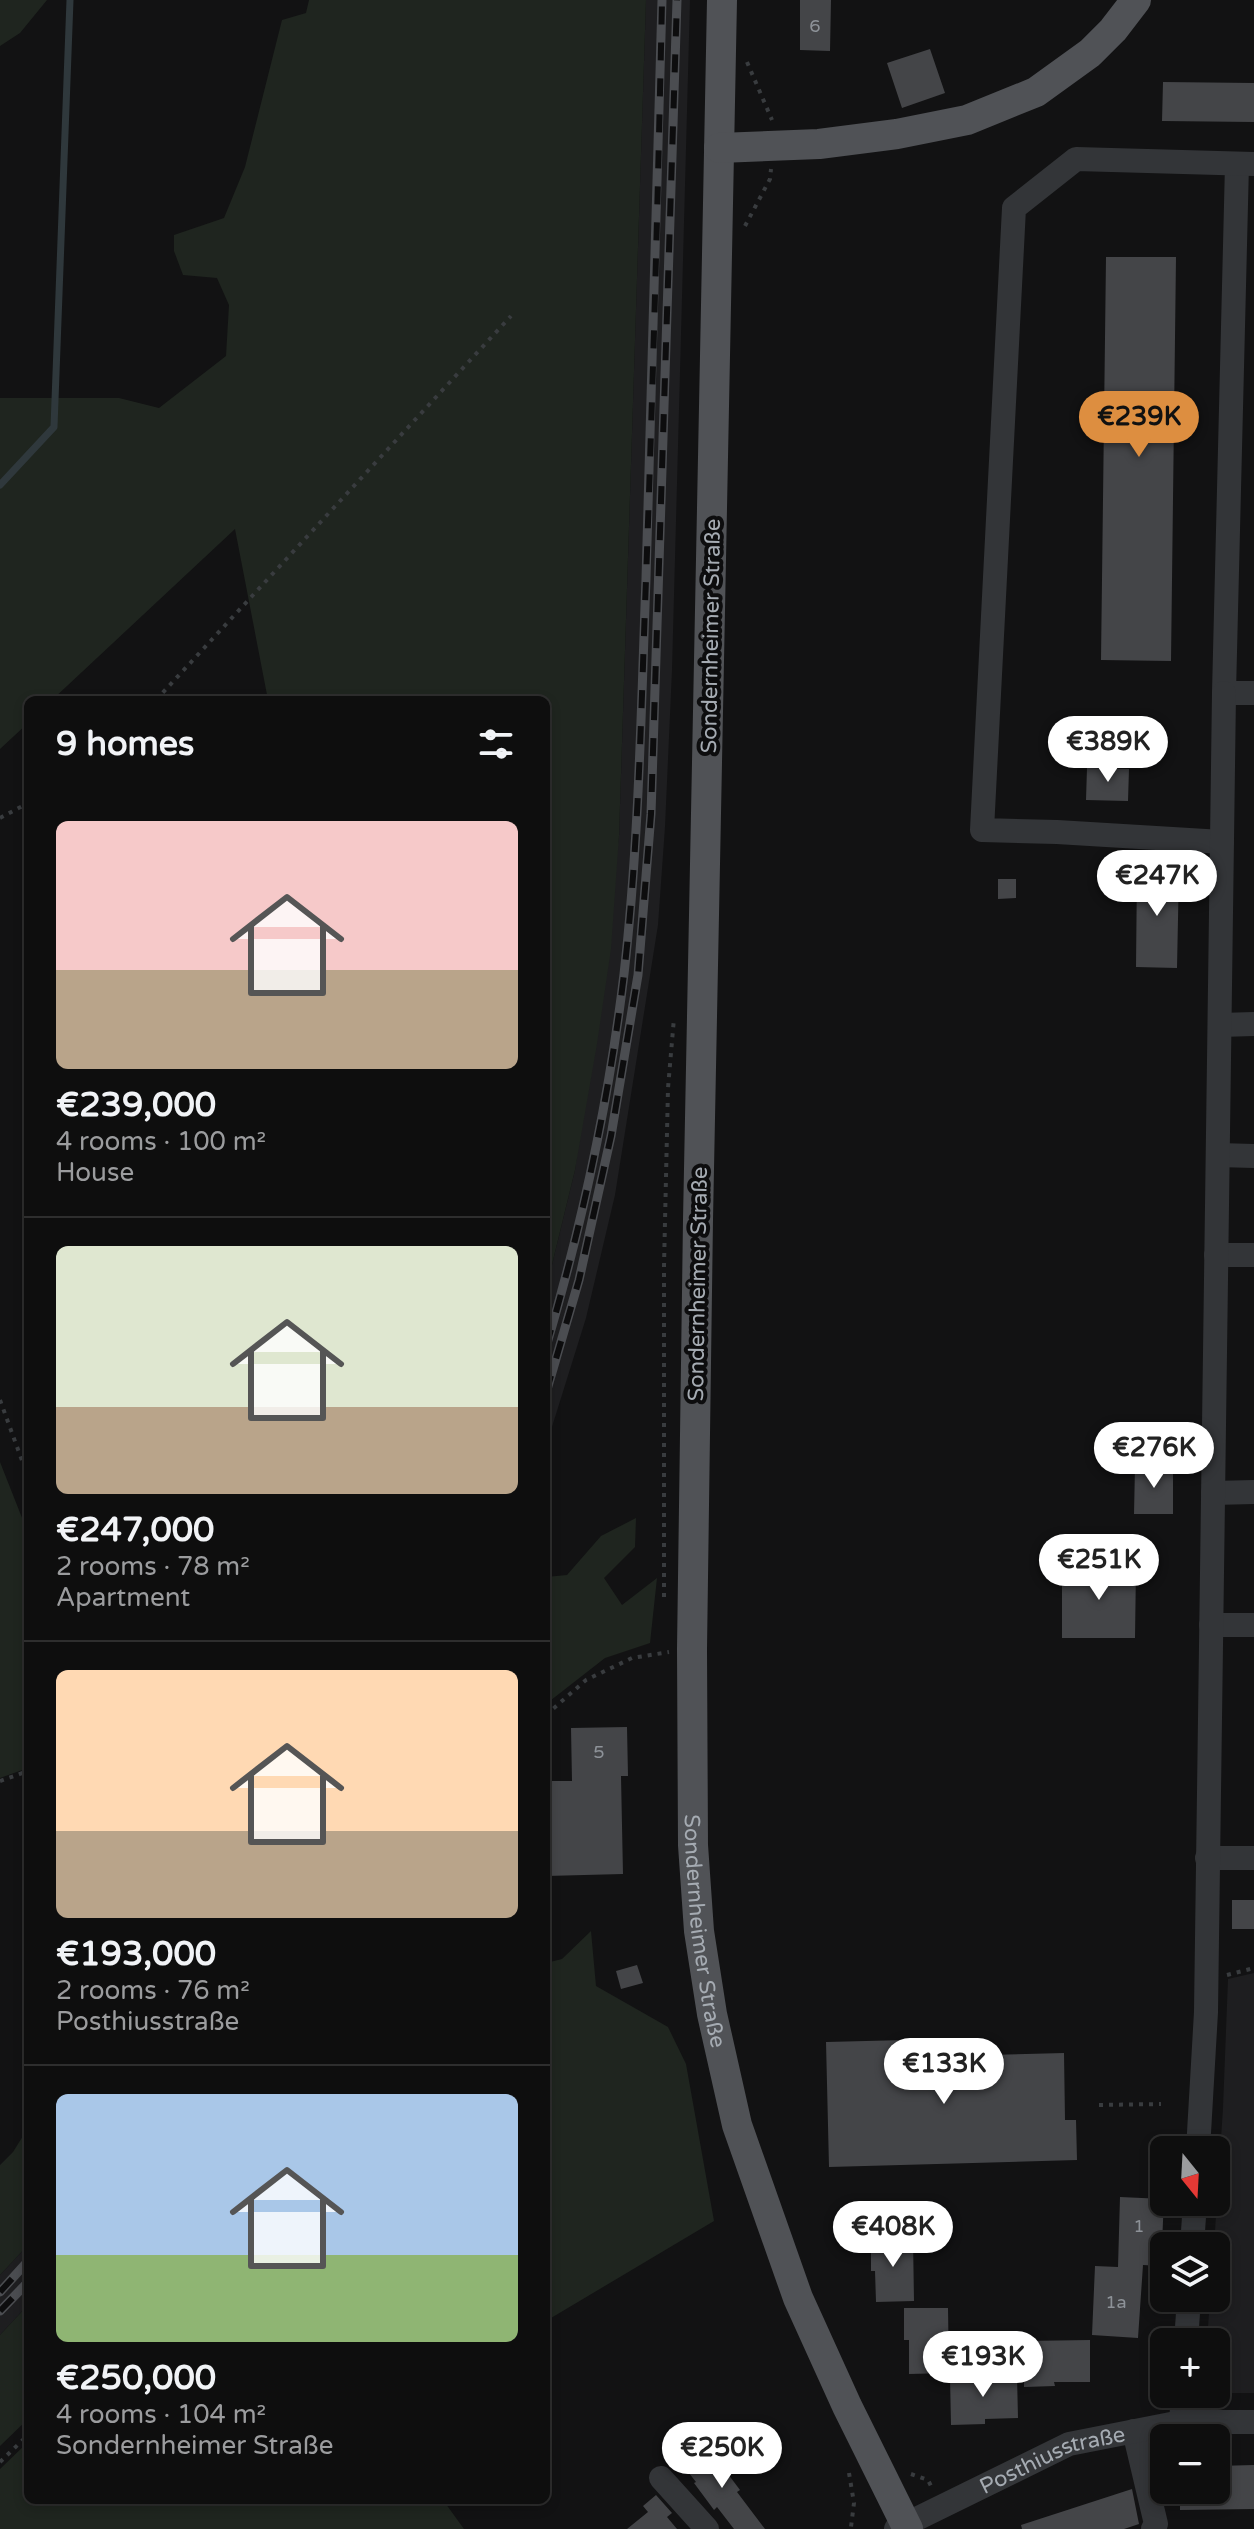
<!DOCTYPE html>
<meta charset="utf-8">
<style>
:root{--surface:#0e0e0e;--page:#1c1c1c;--text:#f1f3f6;--muted:#9b9c9e;--line:#2e2e2e;--accent:#dd8e40}
body{margin:0;font-family:"Varela Round",sans-serif;background:var(--page);color:var(--text);height:100vh;display:flex;flex-direction:column;font-size:30px;white-space:nowrap}
*{box-sizing:border-box;margin:0}
p{font-size:26px;color:var(--muted)}
.icon{flex:none;width:44px;height:44px;fill:none;stroke:currentColor;stroke-width:2;stroke-linecap:round;stroke-linejoin:round}
.map{position:relative;flex:1;overflow:hidden}
.details{position:absolute;left:24px;top:696px;width:526px;height:1808px;display:flex;flex-direction:column;background:var(--surface);border-radius:12px;box-shadow:0 4px 12px #0003,0 0 0 2px var(--line)}
.details>*{flex:none}
.needle{width:52px;rotate:162deg}
.fabs{position:absolute;left:1150px;top:2136px;display:grid;gap:16px}
.fabs a{display:grid;place-items:center;width:80px;height:80px;border-radius:12px;background:var(--surface);box-shadow:0 4px 12px #0003,0 0 0 2px var(--line);font-size:40px}
.price{position:absolute;translate:-50% -68px;padding:0 18px;border-radius:28px;background:#fff;color:#222;font-size:26px;line-height:52px;filter:drop-shadow(0 2px 4px #0008)}
.price::after{content:'';position:absolute;left:50%;top:48px;width:24px;height:18px;margin-left:-12px;background:inherit;clip-path:polygon(0 0,100% 0,50% 100%)}
.price.selected{background:var(--accent);color:#111}
ul{padding:0;list-style:none}
li{display:grid;align-content:center;gap:16px;height:424px;padding:0 32px}
li+li{border-top:2px solid var(--line)}
li span{display:grid;place-items:center;height:248px;border-radius:12px;color:#555}
li>.icon{margin-inline-start:auto}
span .icon{width:144px;height:144px;fill:#fffc;stroke-width:1}
li b{font-size:34px}
h2{display:flex;justify-content:space-between;align-items:center;height:96px;padding:0 32px;font-size:34px}
.map>svg:first-child{display:block}
.built{fill:#1e1e20}
.green{fill:#1f251f}
.lines{fill:none;stroke-linecap:round;stroke-linejoin:round}
.stream{stroke:#2f383c;stroke-width:7}
.building{fill:#444548}
.path{stroke:#393c3f;stroke-width:4;stroke-dasharray:4 6;stroke-linecap:butt}
.minor{stroke:#333538;stroke-width:24}
.major{stroke:#505256;stroke-width:30}
.rail-casing{stroke:#4b4d51;stroke-width:9}
.rail{stroke:#0d0d0e;stroke-width:6;stroke-dasharray:18;stroke-linecap:butt}
.labels{text-anchor:middle;stroke-width:8;stroke-linejoin:round;paint-order:stroke}
.number-label{font-size:18px;fill:#8d9298}
.street-label{font-size:22px;fill:#a5abb2;stroke:#0d0d0e}
</style>
<div class="map">
<svg width="1254" height="2529" viewBox="0 0 1254 2529">
<rect width="100%" height="100%" fill="#121213"/>
<path class="built" d="M646,0H690L672,670L665,827L658,925L615,1195L586,1318L546,1446V1289L575,1170L619,836Z
M1254,1973V2393H1218L1216,2342H1207L1210,2298H1216V2246H1214L1223,2108L1228,1979Z
M28,2245V2305L0,2335V2275Z"/>
<path class="green" d="M0,0H47L20,33L0,46Z
M309,0H646L619,836L611,949L597,1044L575,1170L546,1289V700H268L235,529L52,700H28V723L0,749V398H119L159,408L226,356L229,305L217,278L183,275L174,251V235L224,218L245,167L282,20L306,13Z
M0,1462L28,1533V1768L0,1778Z
M636,1518L635,1547L604,1578L622,1605L657,1578L650,1643L605,1658L546,1704V1577L567,1575L601,1536Z
M591,1931L596,1986L668,2027L686,2064L714,2221L546,2321V1963L562,1959Z
M28,2128V2245L0,2275V2165L13,2152Z
M28,2305V2419L0,2446V2335Z
M28,2442V2500H443L464,2529H0V2469Z"/>
<g class="lines">
<path class="stream" d="M0,485L54,427L70,0"/>
</g>
<path class="building" d="M800,0H831L830,51L800,50Z
M930,49L945,93L902,108L887,63Z
M1163,82L1254,83V122L1162,121Z
M1106,257H1176L1171,661L1101,660Z
M1087,768L1129,769L1128,801L1086,800Z
M1137,869L1179,870L1177,968L1136,967Z
M998,879H1016V898L998,899Z
M1135,1466H1173V1514H1134Z
M1062,1567H1136L1135,1638H1062Z
M627,1727L628,1776H621L623,1874L546,1876V1781H572L571,1728Z
M1232,1900H1254V1929H1232Z
M637,1965L643,1983L621,1989L616,1971Z
M945,2039L946,2056L1064,2053L1065,2120H1076L1077,2160L829,2167L826,2042Z
M1120,2197L1164,2199L1161,2266L1143,2265L1138,2338L1092,2335L1095,2266L1118,2267Z
M871,2238H913L914,2301L876,2302L875,2271H871Z
M904,2308H948L949,2373L909,2374V2340H904Z
M1090,2340V2382H1054L1055,2386L1024,2387V2341Z
M1017,2376L1018,2418L985,2419V2424L951,2425L950,2377Z
M714,2446L731,2469L728,2474L740,2490L737,2492L765,2529H734L717,2507L714,2510L694,2483L696,2482L685,2468Z
M1254,2465V2509L1180,2510V2490H1216V2466Z
M1132,2489L1139,2524L1124,2529H1022L1021,2525Z
M656,2495L672,2513L667,2517L677,2529H627L648,2512L643,2506Z"/>
<g class="lines">
<path class="path" d="M747,62L772,120
M745,226L770,179L771,169
M156,700L511,316
M0,818L28,803
M0,1400L28,1477
M664,1597V1266L668,1088L674,1018
M546,1715L586,1680L632,1658L669,1652
M0,1781L28,1771
M1227,1975L1254,1968
M1099,2105L1161,2104
M0,2462L28,2435
M849,2473L854,2503L851,2527L855,2529
M911,2474L928,2480L932,2488"/>
<g class="minor">
<path d="M1237,164L1224,693H1254"/>
<path d="M1222,842L1057,832L982,830L1014,208L1076,159L1254,164"/>
<path d="M1220,1025L1254,1024"/>
<path d="M1218,1155L1254,1156"/>
<path d="M1216,1255H1254"/>
<path d="M1213,1493L1254,1492"/>
<path d="M1211,1625H1254"/>
<path d="M1207,1858H1254"/>
<path d="M1198,2150L1206,2012L1224,693"/>
<path d="M1192,2246L1195,2202"/>
<path d="M1186,2342L1189,2298"/>
<path d="M1181,2422L1183,2394"/>
<path d="M1134,2431L1156,2524L1153,2529"/>
<path d="M661,2478L707,2529"/>
<path id="s1" d="M896,2529L1069,2444L1181,2422H1254"/>
</g>
<g class="major">
<path id="s2" d="M722,0L698,1220L692,1649L693,1845L699,1931L712,2014L737,2125L798,2298L847,2406L908,2529"/>
<path d="M719,148L819,144L897,134L967,120L1036,92L1090,53L1113,30L1136,0"/>
</g>
<defs>
<path id="rail" d="M546,1347C582,1225 609,1100 624,974C639,843 641,711 646,579C653,386 658,193 662,0
M546,1393L579,1280L611,1136L638,975L651,814L677,0
M0,2292L28,2261
M0,2311L28,2282"/>
</defs>
<use href="#rail" class="rail-casing"/>
<use href="#rail" class="rail"/>
</g>
<g class="labels">
<g class="number-label">
<text x="815" y="32">6</text>
<text x="599" y="1758">5</text>
<text x="1139" y="2232">1</text>
<text x="1116" y="2308">1a</text>
</g>
<g class="street-label">
<text transform="translate(710 636) rotate(-89)" y="8">Sondernheimer Straße</text>
<text transform="translate(697 1284) rotate(-89)" y="8">Sondernheimer Straße</text>
<text dy="8" stroke="none"><textPath href="#s2" startOffset="1932">Sondernheimer Straße</textPath></text>
<text dy="8" stroke="none"><textPath href="#s1" startOffset="172">Posthiusstraße</textPath></text>
</g>
</g>
</svg>
<div class="fabs">
<a><svg class="needle" viewBox="-14 -14 28 28"><path d="M0-13l5 13h-10z" fill="#e53935"/><path d="M0 13l5-13h-10z" fill="#9b9c9e"/></svg></a>
<a><svg class="icon" aria-label="layers" viewBox="0 0 24 24"><path d="M12 4l9 5-9 5-9-5zM3 14l9 5 9-5"/></svg></a>
<a>+</a>
<a>−</a>
</div>
<b class="price selected" style="left:1139px;top:459px">€239K</b>
<b class="price" style="left:1108px;top:784px">€389K</b>
<b class="price" style="left:1157px;top:918px">€247K</b>
<b class="price" style="left:1154px;top:1490px">€276K</b>
<b class="price" style="left:1099px;top:1602px">€251K</b>
<b class="price" style="left:944px;top:2106px">€133K</b>
<b class="price" style="left:893px;top:2269px">€408K</b>
<b class="price" style="left:983px;top:2399px">€193K</b>
<b class="price" style="left:722px;top:2490px">€250K</b>
<section class="details">
<h2>9 homes<svg class="icon" aria-label="filters" viewBox="0 0 24 24"><path d="M4 7h16M4 17h16"/><circle cx="9" cy="7" r="2"/><circle cx="15" cy="17" r="2"/></svg></h2>
<ul>
<li><span style="background:linear-gradient(#f6c9c9 60%,#b9a48a 0)"><svg class="icon" aria-label="home" viewBox="0 0 24 24"><path d="M3 11l9-7 9 7M6 9v11h12V9"/></svg></span><div><b>€239,000</b><p>4 rooms · 100 m²</p><p>House</p></div></li>
<li><span style="background:linear-gradient(#dfe7d0 65%,#b9a48a 0)"><svg class="icon" aria-label="home" viewBox="0 0 24 24"><path d="M3 11l9-7 9 7M6 9v11h12V9"/></svg></span><div><b>€247,000</b><p>2 rooms · 78 m²</p><p>Apartment</p></div></li>
<li><span style="background:linear-gradient(#ffd9b3 65%,#b9a48a 0)"><svg class="icon" aria-label="home" viewBox="0 0 24 24"><path d="M3 11l9-7 9 7M6 9v11h12V9"/></svg></span><div><b>€193,000</b><p>2 rooms · 76 m²</p><p>Posthiusstraße</p></div></li>
<li><span style="background:linear-gradient(#a9c7e8 65%,#8fb573 0)"><svg class="icon" aria-label="home" viewBox="0 0 24 24"><path d="M3 11l9-7 9 7M6 9v11h12V9"/></svg></span><div><b>€250,000</b><p>4 rooms · 104 m²</p><p>Sondernheimer Straße</p></div></li>
</ul>
</section>
</div>
